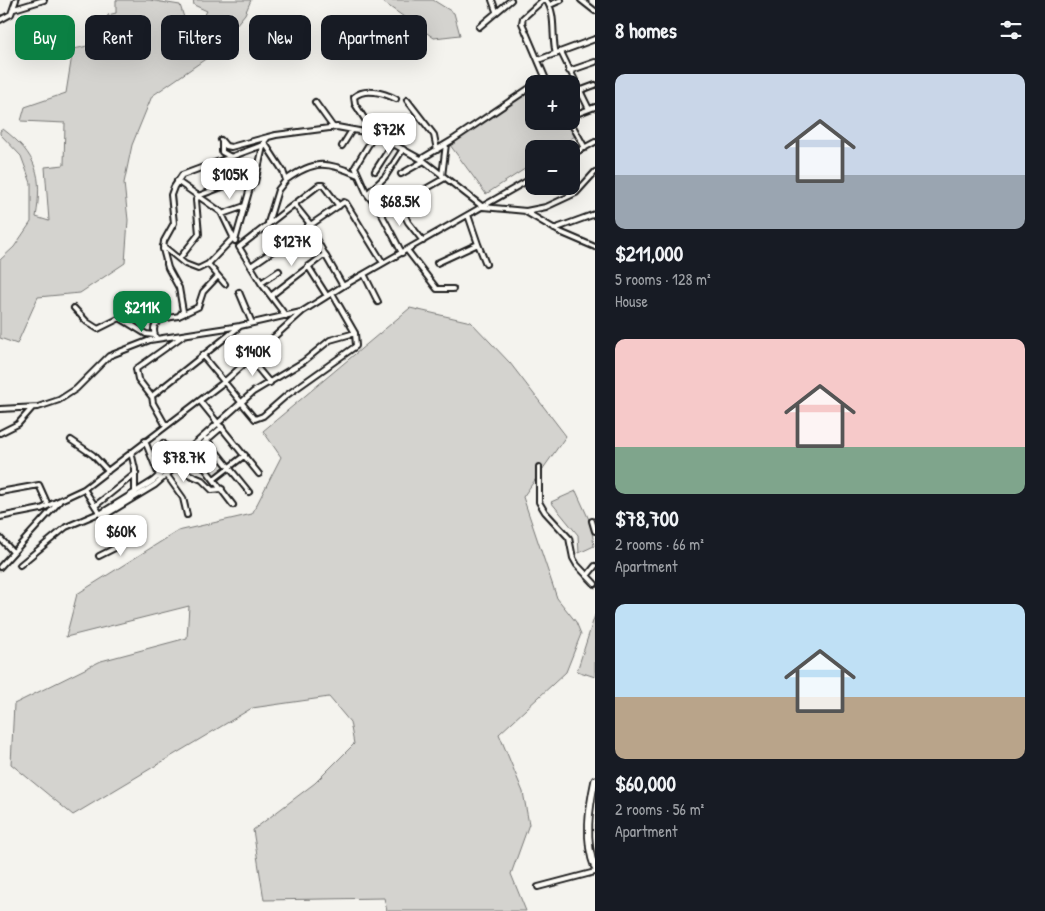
<!DOCTYPE html>
<meta charset="utf-8">
<style>
:root{--surface:#171b24;--page:#242831;--text:#f1f3f6;--muted:#9ea1a6;--accent:#0b8043}
body{margin:0;font-family:"Patrick Hand",sans-serif;background:var(--page);color:var(--text);height:100vh;display:flex;flex-direction:column;font-size:19px;white-space:nowrap}
*{box-sizing:border-box;margin:0}
p{font-size:16px;color:var(--muted)}
.icon{flex:none;width:28px;height:28px;fill:none;stroke:currentColor;stroke-width:2;stroke-linecap:round;stroke-linejoin:round}
.map{position:relative;flex:1;overflow:hidden}
.drawer{display:flex;flex-direction:column;background:var(--surface);width:450px}
.drawer>*{flex:none}
.banner{position:absolute;left:15px;top:15px;width:475px;height:45px;display:flex;gap:10px}
.tools{position:absolute;left:525px;top:75px;display:grid;gap:10px}
.tools a{display:grid;place-items:center;width:55px;height:55px;border-radius:10px;background:var(--surface);box-shadow:0 5px 20px #0002;font-size:25px}
.price{position:absolute;translate:-50% -42px;padding:0 11px;border-radius:10px;background:#fff;color:#222;font-size:16px;line-height:32px;filter:drop-shadow(0 1px 2px #0008)}
.price::after{content:'';position:absolute;left:50%;top:30px;width:15px;height:11px;margin-left:-8px;background:inherit;clip-path:polygon(0 0,100% 0,50% 100%)}
.price.selected{background:var(--accent);color:#fff}
ul{padding:0;list-style:none}
li{display:grid;align-content:center;gap:10px;height:265px;padding:0 20px}
li span{display:grid;place-items:center;height:155px;border-radius:10px;color:#555}
li>.icon{margin-inline-start:auto}
span .icon{width:90px;height:90px;fill:#fffc;stroke-width:1}
li b{font-size:21px}
h2{display:flex;justify-content:space-between;align-items:center;height:60px;padding:0 20px;font-size:21px}
.tag{padding:0 18px;border-radius:10px;background:var(--surface);box-shadow:0 5px 20px #0002;font-size:18px;line-height:45px}
.tag.selected{background:var(--accent);color:#fff}
main{display:flex;flex:1;min-height:0}
.map>svg:first-child{display:block}
.green{fill:#d4d3cf;stroke:#787876}
.lines{fill:none;stroke-linecap:round;stroke-linejoin:round}
.minor-casing{stroke:#1c1c1c;stroke-width:8}
.secondary-casing{stroke:#1c1c1c;stroke-width:9}
.minor{stroke:#fdfcf7;stroke-width:4}
.secondary{stroke:#fdfcf7;stroke-width:5.5}
</style>
<main>
<div class="map">
<svg width="595" height="911" viewBox="0 0 595 911">
<rect width="100%" height="100%" fill="#f4f3ee"/>
<filter id="ink" filterUnits="userSpaceOnUse"><feTurbulence type="fractalNoise" baseFrequency=".02" numOctaves="2"/><feDisplacementMap in="SourceGraphic" scale="10" xChannelSelector="R" yChannelSelector="G"/><feConvolveMatrix kernelMatrix="1 2 1 2 8 2 1 2 1" color-interpolation-filters="sRGB"/></filter>
<g filter="url(#ink)">
<path class="green" d="M116,0H149L180,5L190,36L217,51L152,96L132,145L124,183L128,220L125,263L80,293L38,297L17,344L0,338V260L14,247L31,222V183L21,156L0,134V131L3,129C37,155 43,175 36,217L49,221L45,167L64,165L65,123L21,121L25,107L66,93L73,49C98,45 104,39 108,15L116,13Z
M193,0H251L245,14L222,42L196,30L207,11L194,5Z
M380,0H433L454,13L460,35L434,38Z
M534,88V121H565L575,136L556,149H534V163L486,194L450,145Z
M410,308L471,322L510,363L566,436L523,497L557,598L576,622L581,634L566,672L499,734L523,792L529,824L511,874L526,911H387L384,898L264,900L253,830L315,783L354,744L350,722L329,697L252,708L73,815L11,764L14,704L101,661L187,638L189,606L66,637L77,594L178,531L252,514L281,457L263,431Z
M576,491L591,524L594,546L579,553L578,535L551,502Z
M595,615V677L577,671Z"/>
<g class="lines">
<defs>
<path id="minor" d="M492,0L496,11
M543,0L523,18L522,23L548,84
M546,0C557,14 551,37 556,54
M581,0L595,11
M550,5L561,0
M14,9L44,0
M0,20L11,14L16,0
M479,27L511,0
M561,52L589,109
M538,60L595,39
M569,71L595,62
M536,84L545,78
M579,91L595,85
M407,100L434,135L437,150
M315,102L333,127
M571,116L595,107
M570,121L585,148
M373,132L355,104L354,97C365,87 384,93 396,99
M375,134L355,167L367,194L380,211L402,253
M221,140L226,146L231,147L268,137
M222,142V152L231,157
M264,142L283,171L286,180L278,190L268,223
M342,146L352,130
M571,155L595,142
M421,159L451,141L534,85
M375,171L393,143
M401,174L424,161
M442,176L446,144
M286,180C314,160 327,161 358,175
M177,181L221,212L235,241
M367,194L385,177L403,149
M397,200L408,222L423,241
M294,204L310,224
M380,211L393,201L406,200L445,178
M526,212L560,232L595,247
M222,214L245,206
M308,225L343,286
M554,229L595,214
M235,241L250,188L255,182L264,142L268,137L276,135L337,127L375,134L424,161L483,207L526,211L546,207L576,193L595,172
M478,244L486,264
M163,246L185,264L198,269L208,264L233,238
M407,250L437,289H453
M179,259L199,234L196,200L198,196L257,174
M437,263L478,244L468,215
M208,264L225,284
M251,266L344,202L346,203L383,263
M308,266L327,296
M364,274L378,302
M261,283L279,271
M239,292L252,323
M272,295L325,254
M74,308L87,322L98,329L120,318L146,334L154,335
M181,315L198,307L203,292L218,276
M286,316L261,283L239,247L319,185H323L339,206
M156,338C148,320 165,318 179,316L183,311L179,288L168,268L163,249L164,241L174,223L171,195L174,187L182,175L263,145
M202,355L255,419L263,416L287,395L356,346L355,333
M250,359L270,383
M152,397L138,379L136,369L184,335
M200,401L259,474
M0,409L38,407L59,400L76,389L109,356L150,340L240,326L301,312
M166,426L153,403L152,396L239,327
M0,433L18,424L32,408
M206,439L249,492
M71,440L93,455L108,471
M145,441L160,478
M163,443L188,474L202,480L212,490L222,489
M191,450L233,505
M131,452L135,469V495
M539,467V502L545,512L569,538L573,558L577,565L595,584
M166,474L183,498L187,515
M214,479L245,455
M84,489L121,546
M0,492L39,485L48,505
M95,506L136,473
M100,514L153,481L253,392L303,362L330,340L355,333L332,293
M0,517L41,509L84,489L224,382L303,311L343,286L534,177
M102,517L155,485L222,427
M592,521L595,531
M0,538L12,551
M99,556L133,539
M20,565L66,527L99,513
M0,567L59,502
M587,576L595,566
M538,887L595,872"/>
<path id="secondary" d="M595,780C589,808 584,841 595,868"/>
</defs>
<use href="#minor" class="minor-casing"/>
<use href="#secondary" class="secondary-casing"/>
<use href="#minor" class="minor"/>
<use href="#secondary" class="secondary"/>
</g>
</g>
</svg>
<div class="tools">
<a>+</a>
<a>−</a>
</div>
<b class="price" style="left:389px;top:155px">$72K</b>
<b class="price" style="left:230px;top:200px">$105K</b>
<b class="price" style="left:400px;top:227px">$68.5K</b>
<b class="price" style="left:292px;top:267px">$127K</b>
<b class="price selected" style="left:142px;top:333px">$211K</b>
<b class="price" style="left:253px;top:377px">$140K</b>
<b class="price" style="left:184px;top:483px">$78.7K</b>
<b class="price" style="left:121px;top:557px">$60K</b>
<div class="banner">
<a class="tag selected">Buy</a>
<a class="tag">Rent</a>
<a class="tag">Filters</a>
<a class="tag">New</a>
<a class="tag">Apartment</a>
</div>
</div>
<section class="drawer">
<h2>8 homes<svg class="icon" aria-label="filters" viewBox="0 0 24 24"><path d="M4 7h16M4 17h16"/><circle cx="9" cy="7" r="2"/><circle cx="15" cy="17" r="2"/></svg></h2>
<ul>
<li><span style="background:linear-gradient(#c9d6e8 65%,#9aa5b1 0)"><svg class="icon" aria-label="home" viewBox="0 0 24 24"><path d="M3 11l9-7 9 7M6 9v11h12V9"/></svg></span><div><b>$211,000</b><p>5 rooms · 128 m²</p><p>House</p></div></li>
<li><span style="background:linear-gradient(#f6c9c9 70%,#7fa58c 0)"><svg class="icon" aria-label="home" viewBox="0 0 24 24"><path d="M3 11l9-7 9 7M6 9v11h12V9"/></svg></span><div><b>$78,700</b><p>2 rooms · 66 m²</p><p>Apartment</p></div></li>
<li><span style="background:linear-gradient(#bfe0f5 60%,#b9a48a 0)"><svg class="icon" aria-label="home" viewBox="0 0 24 24"><path d="M3 11l9-7 9 7M6 9v11h12V9"/></svg></span><div><b>$60,000</b><p>2 rooms · 56 m²</p><p>Apartment</p></div></li>
</ul>
</section>
</main>
